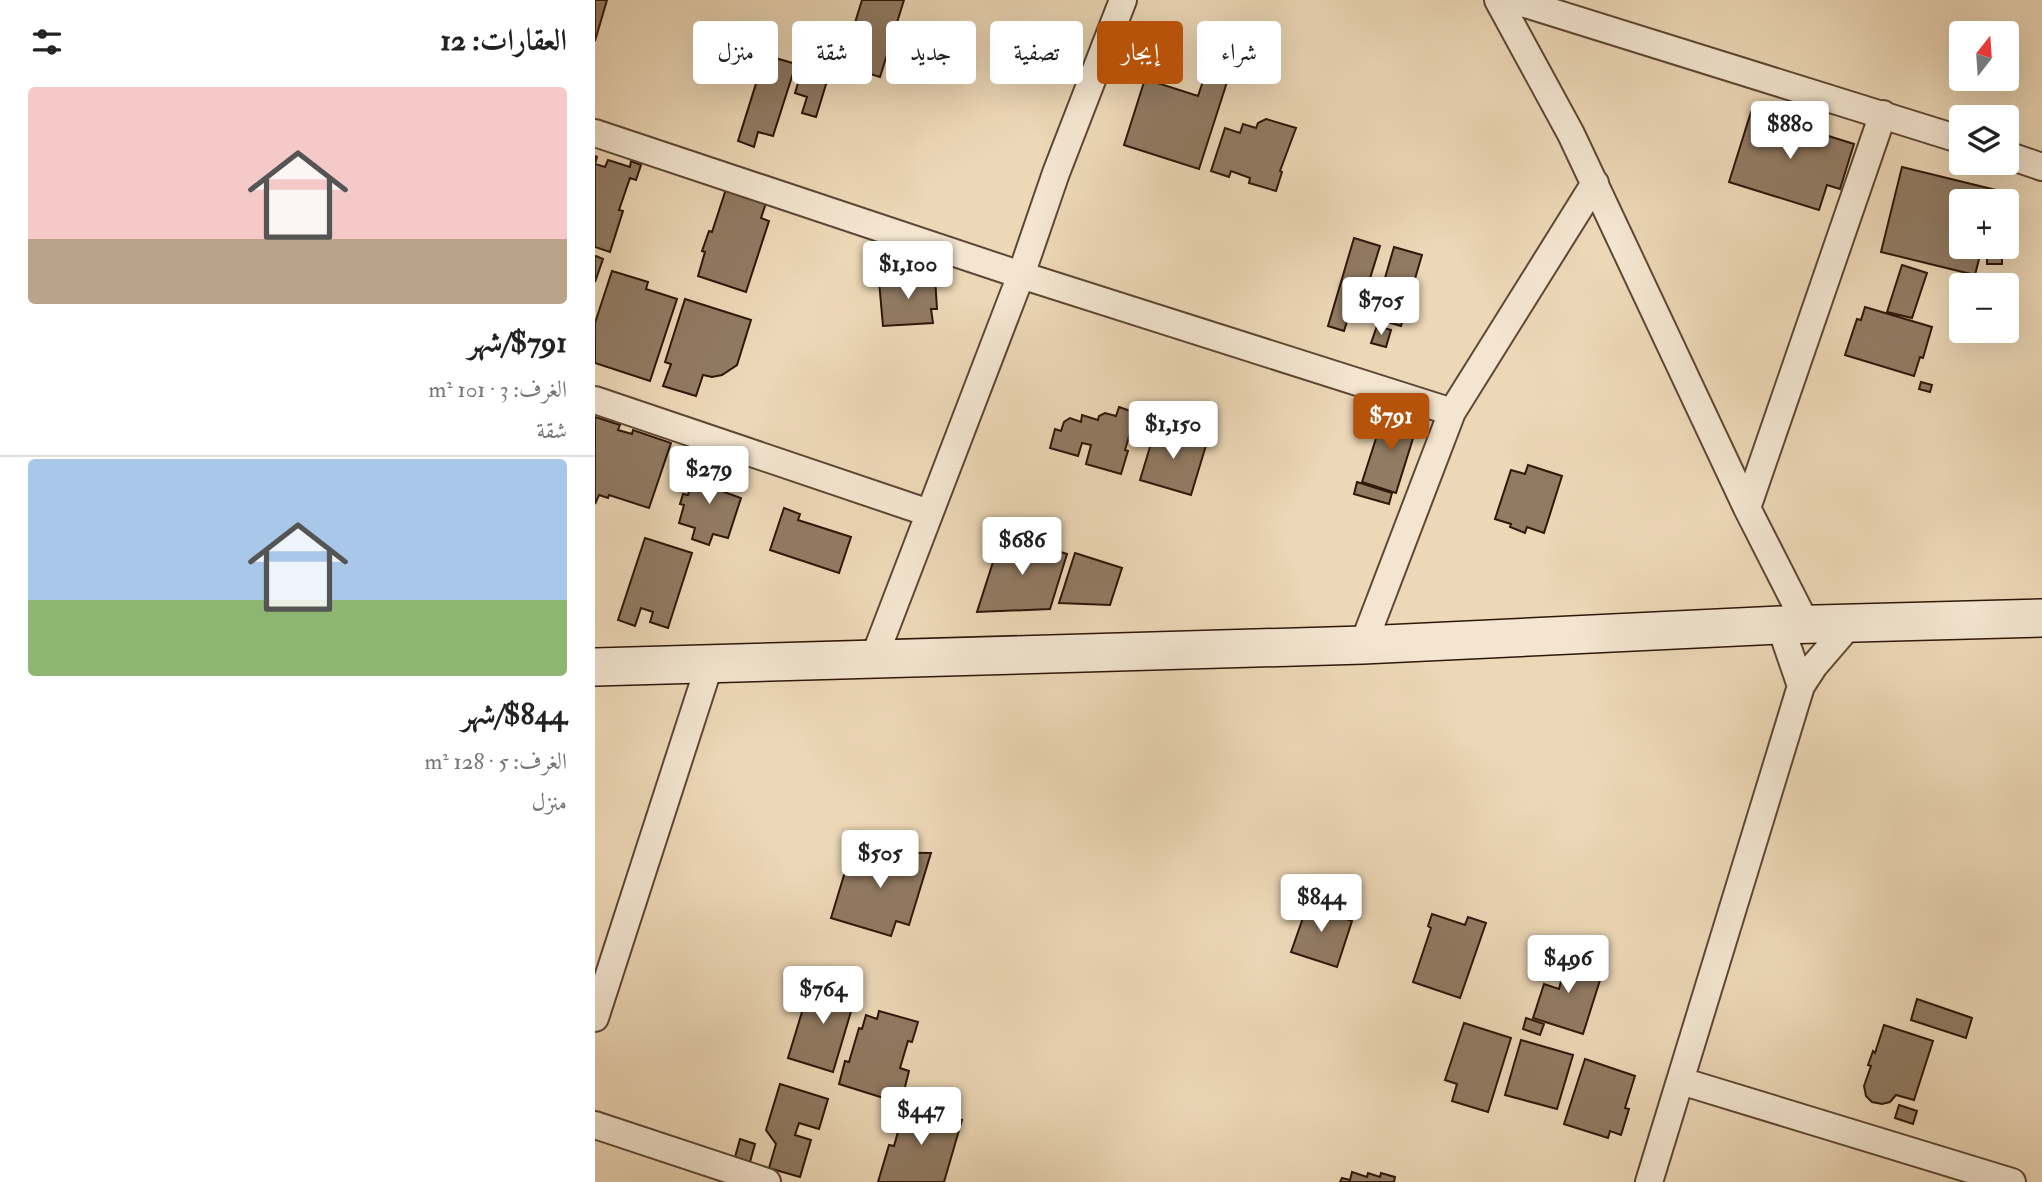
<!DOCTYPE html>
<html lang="ar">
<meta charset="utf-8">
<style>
:root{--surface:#fff;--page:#f2f2f2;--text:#222;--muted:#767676;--line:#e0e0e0;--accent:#b45309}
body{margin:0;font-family:"IM FELL Double Pica",Amiri,serif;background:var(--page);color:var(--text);direction:rtl;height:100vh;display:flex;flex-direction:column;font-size:26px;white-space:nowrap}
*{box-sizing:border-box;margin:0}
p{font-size:23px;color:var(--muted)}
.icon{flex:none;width:38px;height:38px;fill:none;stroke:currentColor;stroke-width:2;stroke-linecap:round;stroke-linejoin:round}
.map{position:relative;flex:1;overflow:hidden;direction:ltr}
.details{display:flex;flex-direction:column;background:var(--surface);width:595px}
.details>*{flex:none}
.guide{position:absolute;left:21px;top:21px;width:665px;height:63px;direction:rtl;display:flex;gap:14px}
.needle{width:46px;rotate:17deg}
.tools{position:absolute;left:1354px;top:21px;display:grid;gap:14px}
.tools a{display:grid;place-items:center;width:70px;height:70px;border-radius:7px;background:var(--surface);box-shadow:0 7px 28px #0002;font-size:35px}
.price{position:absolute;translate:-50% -60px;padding:0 16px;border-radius:7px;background:#fff;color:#222;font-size:23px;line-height:46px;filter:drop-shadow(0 2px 4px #0008)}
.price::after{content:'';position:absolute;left:50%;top:42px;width:21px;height:16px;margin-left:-10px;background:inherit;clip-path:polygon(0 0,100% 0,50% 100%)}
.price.current{background:var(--accent);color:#fff}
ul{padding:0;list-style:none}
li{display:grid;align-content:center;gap:14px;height:371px;padding:0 28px}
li+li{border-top:2px solid var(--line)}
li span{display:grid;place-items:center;height:217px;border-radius:7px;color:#555}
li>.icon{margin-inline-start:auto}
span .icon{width:126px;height:126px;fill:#fffc;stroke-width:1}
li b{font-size:30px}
h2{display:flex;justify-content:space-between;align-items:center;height:84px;padding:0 28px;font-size:30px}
.tag{padding:0 24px;border-radius:7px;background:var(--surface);box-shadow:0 7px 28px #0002;font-size:24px;line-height:63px}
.tag.current{background:var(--accent);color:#fff}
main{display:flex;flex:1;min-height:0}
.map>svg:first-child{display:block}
.building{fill:#917b63;stroke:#2f1709;stroke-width:2}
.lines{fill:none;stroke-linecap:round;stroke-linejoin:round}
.street-casing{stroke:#5e4734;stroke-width:30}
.secondary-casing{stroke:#2f1709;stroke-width:40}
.street{stroke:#f3e5d0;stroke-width:26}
.secondary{stroke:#f3e5d0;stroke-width:37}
</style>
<main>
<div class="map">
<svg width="1447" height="1182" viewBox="0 0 1447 1182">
<rect width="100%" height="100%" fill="#ecd7b6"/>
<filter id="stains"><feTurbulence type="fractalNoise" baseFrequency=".00286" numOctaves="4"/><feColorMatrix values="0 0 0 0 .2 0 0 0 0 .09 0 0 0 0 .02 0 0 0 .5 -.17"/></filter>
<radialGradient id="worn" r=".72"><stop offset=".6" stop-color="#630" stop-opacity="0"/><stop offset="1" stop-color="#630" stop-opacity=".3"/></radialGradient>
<path class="building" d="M0,0H12L0,41Z
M267,0H309L285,77L247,65Z
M170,55L201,64L178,136L163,132L159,147L143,141Z
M210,60L236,68L221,117L207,113L212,97L200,93Z
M611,72L633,79L604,169L529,145L550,79L603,96Z
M1156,112L1259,144L1245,189L1232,185L1224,210L1134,182Z
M671,119L701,128L685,171L687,172L681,191L654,183L655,178L636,171L634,177L616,171L630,128L645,133L648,124L661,128L663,123Z
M0,156L2,157L0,164L10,167L13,160L35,167L36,161L46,165L41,180L35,178L24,210L28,211L15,252L0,247Z
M1307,167L1401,190L1398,201H1367V247H1387L1380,275L1286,252Z
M131,189L171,203L166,218L174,221L151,292L103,276L110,252L107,251L114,231L117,232Z
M759,238L785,246L763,317L754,315L749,331L733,326Z
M799,247L827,255L806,326L789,321L795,298L785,295Z
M1392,247H1407V264H1392Z
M1,256L8,259L0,282V258Z
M1307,265L1332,273L1317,318L1292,312Z
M17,271L53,282L51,289L82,299L55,381L0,363V323Z
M340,277L342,309H336L338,323L288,326L284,281Z
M90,299L156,320L142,365L127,375L117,377L108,375L101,396L68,386L76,364L70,362Z
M1270,307L1337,327L1328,358L1325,357L1319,376L1250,355L1262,319L1266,320Z
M782,326L796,330L791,347L776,343Z
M1326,382L1337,385L1335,392L1324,389Z
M524,407L541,413L530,450L533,451L526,474L491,464L496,445L487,443L483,456L455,448L460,429L466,431L469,422L475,418L486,422L487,415L503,420L504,416L510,413L521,416Z
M808,411L825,416L801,493L767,482L786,423L803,428Z
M560,413L598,424L595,434L557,423Z
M0,417L25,425L23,430L37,434L38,430L76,443L54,508L14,495L13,498L4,495L0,504Z
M561,427L612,442L596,495L545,480Z
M933,465L967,476L949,533L932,527L930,533L915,527L916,524L900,519L916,470L930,474Z
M102,466L130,475L127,483L132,484L129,492L146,498L133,538L118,534L114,545L97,539L100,528L84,523L89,505L85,504L88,494L93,495Z
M762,482L797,493L794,504L759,494Z
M189,508L205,514L203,520L256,537L244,573L175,550Z
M407,534L472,554L455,609L382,612Z
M50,538L97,553L73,628L55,622L58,612L46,608L40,626L23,620Z
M480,553L527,568L515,605L464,603Z
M256,852L336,853L314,925L301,921L296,936L236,918Z
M716,895L733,900L729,911L757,921L742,967L696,952Z
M837,914L870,925L873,917L891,923L865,998L818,982L836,928L833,926Z
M960,949L978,955L976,960L994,966L991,975L1005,980L988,1034L938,1018L949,984L964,989L967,977L952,973Z
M242,981L263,988L238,1072L193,1058L213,992L222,994L230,987L240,988Z
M1322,999L1377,1018L1371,1038L1316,1020Z
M284,1011L323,1022L317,1042L313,1041L305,1068L314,1071L308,1095L298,1092L295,1100L244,1084L250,1061L254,1062L264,1028L267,1029L271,1015L282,1019Z
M931,1018L949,1024L945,1035L928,1029Z
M869,1023L916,1038L893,1112L857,1101L862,1084L850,1080Z
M1289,1025L1338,1041L1319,1100L1301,1095L1295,1102L1287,1104L1277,1102L1271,1096L1269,1086L1276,1066L1273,1065L1278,1051L1280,1053Z
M926,1040L978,1055L962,1109L910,1095Z
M990,1059L1040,1076L1030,1108L1034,1109L1026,1135L1015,1131L1013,1138L969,1124Z
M185,1084L233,1099L224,1129L204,1123L200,1135L216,1140L205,1177L174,1168L181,1144L171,1130Z
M311,1103L367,1120L349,1182H283L294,1145L299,1146Z
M1304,1105L1322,1111L1318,1124L1300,1118Z
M145,1139L160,1144L155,1162L140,1157Z
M757,1172L772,1177L773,1173L785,1177L786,1173L800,1177L799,1182H745L747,1178L755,1180Z"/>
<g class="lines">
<defs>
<path id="street" d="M903,0L976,134L1152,508L1211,624
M918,0L1367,140
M0,133L426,275L857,412
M1412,155L1447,167
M0,400L334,513
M1152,508L1288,114
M1185,625L1206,686
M768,645L857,412L1000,183
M279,658L426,275L461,173L528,0
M0,1018L115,663
M1086,1081L1417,1182
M0,1125L172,1182
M1054,1182L1206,686L1219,666L1256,623"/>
<path id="secondary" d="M0,667L768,645L1185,625L1447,618"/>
</defs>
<use href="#street" class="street-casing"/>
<use href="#secondary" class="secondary-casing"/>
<use href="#street" class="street"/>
<use href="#secondary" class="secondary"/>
</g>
<rect width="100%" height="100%" filter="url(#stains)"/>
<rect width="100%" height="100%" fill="url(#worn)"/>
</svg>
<div class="tools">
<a><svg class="needle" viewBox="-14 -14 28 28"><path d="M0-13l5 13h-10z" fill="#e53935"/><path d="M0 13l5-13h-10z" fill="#767676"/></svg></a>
<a><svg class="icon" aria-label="layers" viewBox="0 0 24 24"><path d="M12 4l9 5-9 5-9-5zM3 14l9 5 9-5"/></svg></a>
<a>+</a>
<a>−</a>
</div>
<b class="price" style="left:1195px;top:161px">$880</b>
<b class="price" style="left:313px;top:301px">$1,100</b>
<b class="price" style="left:786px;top:337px">$705</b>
<b class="price current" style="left:796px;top:453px">$791</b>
<b class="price" style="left:578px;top:461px">$1,150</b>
<b class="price" style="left:114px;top:506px">$279</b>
<b class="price" style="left:427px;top:577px">$686</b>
<b class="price" style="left:285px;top:890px">$505</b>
<b class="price" style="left:726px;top:934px">$844</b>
<b class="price" style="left:973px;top:995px">$496</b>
<b class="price" style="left:228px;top:1026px">$764</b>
<b class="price" style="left:326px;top:1147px">$447</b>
<div class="guide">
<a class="tag">شراء</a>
<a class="tag current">إيجار</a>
<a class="tag">تصفية</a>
<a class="tag">جديد</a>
<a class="tag">شقة</a>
<a class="tag">منزل</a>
</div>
</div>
<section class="details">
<h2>العقارات: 12<svg class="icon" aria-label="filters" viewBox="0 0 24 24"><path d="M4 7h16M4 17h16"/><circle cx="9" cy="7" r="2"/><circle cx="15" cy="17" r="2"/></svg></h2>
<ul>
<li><span style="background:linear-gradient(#f6c9c9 70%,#b9a48a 0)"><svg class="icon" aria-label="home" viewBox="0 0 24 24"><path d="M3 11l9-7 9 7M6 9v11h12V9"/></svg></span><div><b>$791/شهر</b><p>الغرف: 3 · 101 m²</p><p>شقة</p></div></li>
<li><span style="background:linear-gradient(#a9c7e8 65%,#8fb573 0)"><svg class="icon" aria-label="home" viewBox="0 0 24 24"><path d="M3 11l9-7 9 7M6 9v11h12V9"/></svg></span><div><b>$844/شهر</b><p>الغرف: 5 · 128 m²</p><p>منزل</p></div></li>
</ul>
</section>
</main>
